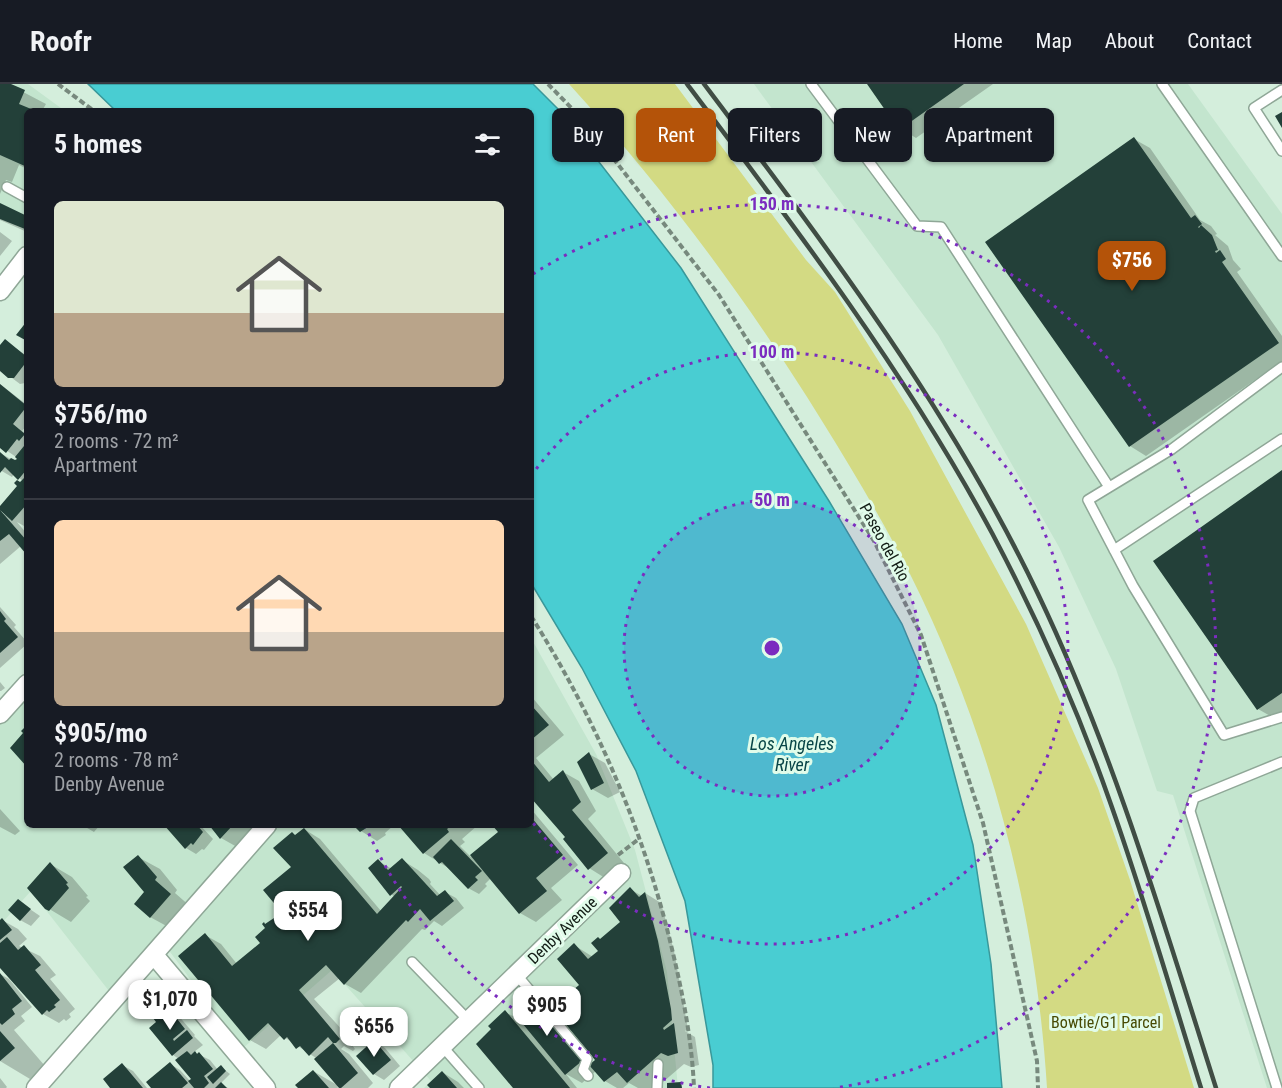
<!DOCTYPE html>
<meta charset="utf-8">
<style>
:root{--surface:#171b24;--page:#242831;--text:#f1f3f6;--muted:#9ea1a6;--line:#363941;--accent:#b45309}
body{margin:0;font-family:"Roboto Condensed",sans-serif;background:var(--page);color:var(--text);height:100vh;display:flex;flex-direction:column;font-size:22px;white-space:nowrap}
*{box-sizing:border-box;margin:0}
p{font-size:20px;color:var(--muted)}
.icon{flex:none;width:33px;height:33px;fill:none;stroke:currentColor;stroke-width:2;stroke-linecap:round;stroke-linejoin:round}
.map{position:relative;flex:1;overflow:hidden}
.details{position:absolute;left:24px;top:24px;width:510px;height:720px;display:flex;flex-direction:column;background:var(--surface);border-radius:9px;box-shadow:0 2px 4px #0004}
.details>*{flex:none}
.hud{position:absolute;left:552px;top:24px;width:570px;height:54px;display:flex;gap:12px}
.price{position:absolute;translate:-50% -51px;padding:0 14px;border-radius:12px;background:#fff;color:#222;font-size:20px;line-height:39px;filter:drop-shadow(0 2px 3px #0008)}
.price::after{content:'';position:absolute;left:50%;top:36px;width:18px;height:14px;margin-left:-9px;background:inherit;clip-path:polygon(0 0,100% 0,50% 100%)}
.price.active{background:var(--accent);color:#fff}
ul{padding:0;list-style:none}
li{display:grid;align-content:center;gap:12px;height:318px;padding:0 30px}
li+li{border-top:2px solid var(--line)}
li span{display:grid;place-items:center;height:186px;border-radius:9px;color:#555}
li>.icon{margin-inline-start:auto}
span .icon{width:108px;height:108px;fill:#fffc;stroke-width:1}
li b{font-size:26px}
h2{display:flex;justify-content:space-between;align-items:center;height:72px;padding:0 30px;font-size:26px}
.pill{padding:0 21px;border-radius:9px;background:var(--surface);box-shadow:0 2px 4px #0004;font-size:21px;line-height:54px}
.pill.active{background:var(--accent);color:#fff}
header{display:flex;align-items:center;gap:36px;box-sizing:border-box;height:84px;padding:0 30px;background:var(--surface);border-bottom:2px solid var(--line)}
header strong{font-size:28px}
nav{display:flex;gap:33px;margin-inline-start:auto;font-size:21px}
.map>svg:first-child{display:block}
.built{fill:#c3e5ce}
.green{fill:#d3da83}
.water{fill:#49cdd2;stroke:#39989a;stroke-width:1.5}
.shadow{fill:#0003}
.building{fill:#234039}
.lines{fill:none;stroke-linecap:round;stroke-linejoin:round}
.lane-casing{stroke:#8fa797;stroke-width:12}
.street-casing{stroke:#8fa797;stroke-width:21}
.path{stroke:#77897d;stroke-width:4;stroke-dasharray:6 3;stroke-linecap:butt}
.lane{stroke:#fff;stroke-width:9}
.street{stroke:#fff;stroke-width:18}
.rail{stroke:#404d44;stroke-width:4.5}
.ring{fill:none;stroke:#7b2cbf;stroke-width:3;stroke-dasharray:3 6}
.labels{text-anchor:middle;stroke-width:6;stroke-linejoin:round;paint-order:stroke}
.street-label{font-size:16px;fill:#131d16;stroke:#e1fcea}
.park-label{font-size:16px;fill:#474a03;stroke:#e1fcea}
.water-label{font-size:18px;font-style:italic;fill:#084547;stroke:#e1fcea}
.centre{fill:#7b2cbf;stroke:#e1fcea;stroke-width:3}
.ring-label{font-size:18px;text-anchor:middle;font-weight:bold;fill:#7b2cbf;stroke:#e1fcea;stroke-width:6;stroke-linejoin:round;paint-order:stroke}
</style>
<header>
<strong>Roofr</strong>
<nav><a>Home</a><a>Map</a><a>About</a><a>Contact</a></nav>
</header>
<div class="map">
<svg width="1282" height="1004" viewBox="0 0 1282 1004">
<rect width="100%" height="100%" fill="#d4eedc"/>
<path class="built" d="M0,0H28L65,27H27V143L0,131Z
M754,0H1188L1282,130V1004H1267L1173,711L1157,707L1116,585L1059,463L938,251Z
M531,554L596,670L635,766L667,888L678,1004H424L431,997L332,886L242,965L159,853L109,907L31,807L0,841V622L27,591V741H531Z"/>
<path class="green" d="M569,0H675L806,176L835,208L910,327L1026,540L1098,704L1130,796L1194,1004H1047C1036,826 990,650 910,490C883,437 853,387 822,337C748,217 664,104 569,0Z"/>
<path class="water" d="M88,0H533L558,25L681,184L829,417L902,540L936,621L973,761L991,880L1002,1004H713V981L685,817L636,687L582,584L531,499V27H116Z"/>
<path class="shadow" d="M0,0H8L46,20L42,27H27V85L19,81L12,98L6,96L0,110Z
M869,0H993L916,54L900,44Z
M1134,55L1150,64L1200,136L1211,142L1217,150L1215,151L1228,162L1233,176L1241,185L1237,188L1282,252V277L1146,372L1130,362Z
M0,121L27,133V148L0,136Z
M0,148L12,157L0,172Z
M5,257L27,272V296L25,299L20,300L0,285V263Z
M0,300L27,321V341L22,347L27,351V361L25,364L27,365V438L24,442L17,438L27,450V468L21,462L0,480V428L6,431L0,424L23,397L14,390L12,393L0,386V369L16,378L19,375L0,362Z
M1282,388V629L1274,634L1258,625Z
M0,523L16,541L14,543L27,558V560L0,584Z
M0,598L5,604L1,607H0Z
M531,612L564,651L536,674L554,696L563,688L579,697L596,727L588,735L624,779L605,794L589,784L567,754L531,711Z
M589,670L605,679L620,708L608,714L592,705Z
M0,725L20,747L15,751L0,743Z
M531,725L578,781L551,804L562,816L536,838L520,829L491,794L485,800L487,802L479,810L468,804L450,785L424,769L401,741H478L462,755L465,758L460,762L471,773L500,749L493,741H531Z
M82,741H100L94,748Z
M166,741H200L213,755L204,766L202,765L196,770L186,764Z
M211,741H256L237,763L221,754Z
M355,741H394L385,749L386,751L377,757L361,747Z
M304,745L320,755L381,827L395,813L391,810L378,777L392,785L402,776L418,786L429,795L431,798L430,800L441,812L445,808L456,814L464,824L442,842L434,837L425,846L422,845L361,909L345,900L340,894L314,915L345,949L344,950L355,965L353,967L344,962L341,965L349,970L373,999L368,1004H341L337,1002L338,1004H301L313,987L339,1002L316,974L281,951L266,965L250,956L180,872L205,851L221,860L237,880L262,859L277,837L285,830L296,752Z
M138,773L160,785L177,806L175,809L191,823L172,845L150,833Z
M50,780L72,793L88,812L86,813L90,817L71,838L46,823Z
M630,805L642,812L645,809L661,819L674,867L688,945L685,947L695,953L699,981L691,983L684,980L656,1004H638L629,999L623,1004H617L605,997L596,987L582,999L566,990L577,1004H515L493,945L505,928L522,937L529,916L545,926L591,981L597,976L574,861L593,873L600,867L601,856L623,838Z
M18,817L40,832L31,842L20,836Z
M2,836L18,845L27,855L19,862L40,872L56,891L50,895L75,925L69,930L71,933L66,937L64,935L59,939L43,930L0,880V838Z
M0,890L9,895L32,923L21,932L25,937L14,946L45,982L30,995L0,977Z
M167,924L177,930L195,951L194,952L203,961L194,968L210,976L218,986L221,983L230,990L220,1000L228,1004H152L170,980L180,986L190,997L193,995L179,975L173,971L158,938Z
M374,958L385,964L400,982L384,996L374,990Z
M122,981L133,987L147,1004H112Z
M442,988L458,998L464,1004H432Z
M0,994L7,1003L6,1004H0Z"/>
<path class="building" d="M0,0H11L25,6L19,20L36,27H27V83L0,71Z
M867,0H964L899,46Z
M1282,28V44L1275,32Z
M1134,53L1191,134L1195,131L1202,140L1198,143L1199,144L1201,141L1212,151L1218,166L1215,167L1216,169L1220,166L1226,175L1222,178L1279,259L1129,363L985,158Z
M0,119L27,132L25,145L0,135Z
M27,237V257L16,251Z
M5,255L27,273V277L14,294H8L0,287V261Z
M0,300L27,322L13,340L25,350L19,357L17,355L6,369L0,364Z
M24,362L27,364V385L18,396L5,383L0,389V368L9,376L11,374L15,376L17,375L15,373Z
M1282,386V609L1257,626L1153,477Z
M26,392L27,420L12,437L0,426V422L17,402L14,399L17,396L20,398Z
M0,426L27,457V471L9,450L0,457Z
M0,527L6,535L4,537L18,553L0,569Z
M531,621L549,641L531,656Z
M27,641V683L10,664L23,649L21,647Z
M589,668L604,699L591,706L577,678Z
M531,676L549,698L563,686L581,718L572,726L608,769L588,786L563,755L565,753L531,714Z
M531,733L563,771L536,794L547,807L519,830L470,771L498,748L492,741H531Z
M164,741H197L203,748L193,761L191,759L185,765Z
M209,741H233L220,755Z
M353,741H371L360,748Z
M398,741H452L447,745L449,748L423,770Z
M304,744L377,830L402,803L401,802L390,812L368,784L378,775L388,786L402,774L437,812L445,806L454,817L430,837L420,825L408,838L406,836L344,901L326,881L299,906L340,955L336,959H333L328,953L309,972L300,962L296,965L287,953L284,956L268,939L249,957L178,872L205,849L232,882L260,859L255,853L265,844L262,840L264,838L265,840L274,834L276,836L283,830L263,806L291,783L273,764L292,748L295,751Z
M451,755L482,787L475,793L478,796L468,805L442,778L439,780L433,773Z
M138,771L157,793L155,796L171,810L150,834L134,820L144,808L123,783Z
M50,778L68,799L66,800L69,804L49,827L45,825L27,804Z
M630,803L639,813L645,808L658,857L671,925L672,936L663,944L664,946L674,939L678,969L668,972L661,969L627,999L617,988L604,998L589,981L595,976L552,924L579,901L557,875L574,859L588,875L598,867L591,859L598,853L600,855L620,838L609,824Z
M18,815L31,825L20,837L8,826Z
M2,834L12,846L0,856V836Z
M7,853L18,866L24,861L41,881L35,886L60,916L54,921L56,923L49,928L47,926L42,931L0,884V859Z
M0,889L22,917L12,925L15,930L2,941L0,939Z
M527,915H529L582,977L565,991L513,928Z
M167,922L185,945L173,955L174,957L187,946L193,954L172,972L149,944L156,938L153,934Z
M505,926L570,1004H513L476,960L491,945L488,942Z
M0,947L15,964L0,977Z
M374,956L391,976L373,991L356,972Z
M333,959L358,989L341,1004H339L314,975Z
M187,967L191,971L195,967L197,970L199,968L213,985L204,992L209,999L204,1004H194L188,997L191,995L175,976Z
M170,978L188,999L182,1004H151L146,998Z
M122,979L143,1004H110L103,995Z
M221,981L226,987L213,1000L207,993Z
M313,986L329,1004H298L295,1001Z
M442,987L457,1004H430L427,1001Z
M221,998L227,1004H215Z
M681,998L682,1004H667V999Z"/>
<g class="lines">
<defs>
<path id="lane" d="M811,0L917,142L941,143L1109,403
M1162,0L1282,172
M1282,6L1254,24L1282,67
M7,103L27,114
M1282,283L1172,365L1088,416L1133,502L1224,651L1282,633
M1114,466L1282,355
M412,878L469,937
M516,890L587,975L583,986L588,992
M442,962L479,1004
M657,1004L658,980
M1277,1004L1190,727L1194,714L1282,678"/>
<path id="street" d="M0,207L27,172
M0,630L27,600
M154,871L266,1004
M36,1004L267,741
M399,1004L621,789"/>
</defs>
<use href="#lane" class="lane-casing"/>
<use href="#street" class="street-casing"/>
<path class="path" d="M58,0L94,27
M548,0L586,39L719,211L874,457L921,551L983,739L1037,977L1038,1004
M531,532C596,635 644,747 672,865C683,911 692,957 694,1004
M618,771L640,754"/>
<use href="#lane" class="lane"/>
<use href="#street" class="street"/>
<path class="rail" d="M687,0C796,144 906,289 992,449C1037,534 1077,624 1109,715C1143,810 1171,908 1201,1004
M704,0C827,163 950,325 1038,510C1114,669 1163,837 1216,1004"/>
</g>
<circle cx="772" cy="564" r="148" fill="#7b2cbf" fill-opacity=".12"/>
<g class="ring">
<circle cx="772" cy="564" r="148"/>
<path d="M531 392A296 296 0 1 1 531 736"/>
<path d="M710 1004A444 444 0 0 1 365 741M533 190A444 444 0 1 1 834 1004"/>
</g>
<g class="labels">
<g class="street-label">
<text transform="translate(885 458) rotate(61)" y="6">Paseo del Rio</text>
<text transform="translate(562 846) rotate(-44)" y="6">Denby Avenue</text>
</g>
<g class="park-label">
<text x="1106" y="944">Bowtie/G1 Parcel</text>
</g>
<g class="water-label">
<text x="792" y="666">Los Angeles<tspan x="792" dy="21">River</tspan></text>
</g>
</g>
<circle cx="772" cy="564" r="9" class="centre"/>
<g class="ring-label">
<text x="772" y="126">150 m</text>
<text x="772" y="274">100 m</text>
<text x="772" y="422">50 m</text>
</g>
</svg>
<b class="price active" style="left:1132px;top:208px">$756</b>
<b class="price" style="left:308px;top:858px">$554</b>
<b class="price" style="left:170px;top:947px">$1,070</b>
<b class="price" style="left:547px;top:953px">$905</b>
<b class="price" style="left:374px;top:974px">$656</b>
<div class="hud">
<a class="pill">Buy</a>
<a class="pill active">Rent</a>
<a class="pill">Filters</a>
<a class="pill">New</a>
<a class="pill">Apartment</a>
</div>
<section class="details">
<h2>5 homes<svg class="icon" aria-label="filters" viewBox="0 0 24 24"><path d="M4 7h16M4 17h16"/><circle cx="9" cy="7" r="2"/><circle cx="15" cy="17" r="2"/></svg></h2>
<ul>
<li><span style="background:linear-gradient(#dfe7d0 60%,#b9a48a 0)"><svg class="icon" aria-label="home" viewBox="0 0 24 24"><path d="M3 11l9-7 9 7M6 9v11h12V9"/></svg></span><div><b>$756/mo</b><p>2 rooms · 72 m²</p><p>Apartment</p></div></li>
<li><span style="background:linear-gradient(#ffd9b3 60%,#b9a48a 0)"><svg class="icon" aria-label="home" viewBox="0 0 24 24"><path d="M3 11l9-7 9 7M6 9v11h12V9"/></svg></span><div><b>$905/mo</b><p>2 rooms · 78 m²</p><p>Denby Avenue</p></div></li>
</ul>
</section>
</div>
